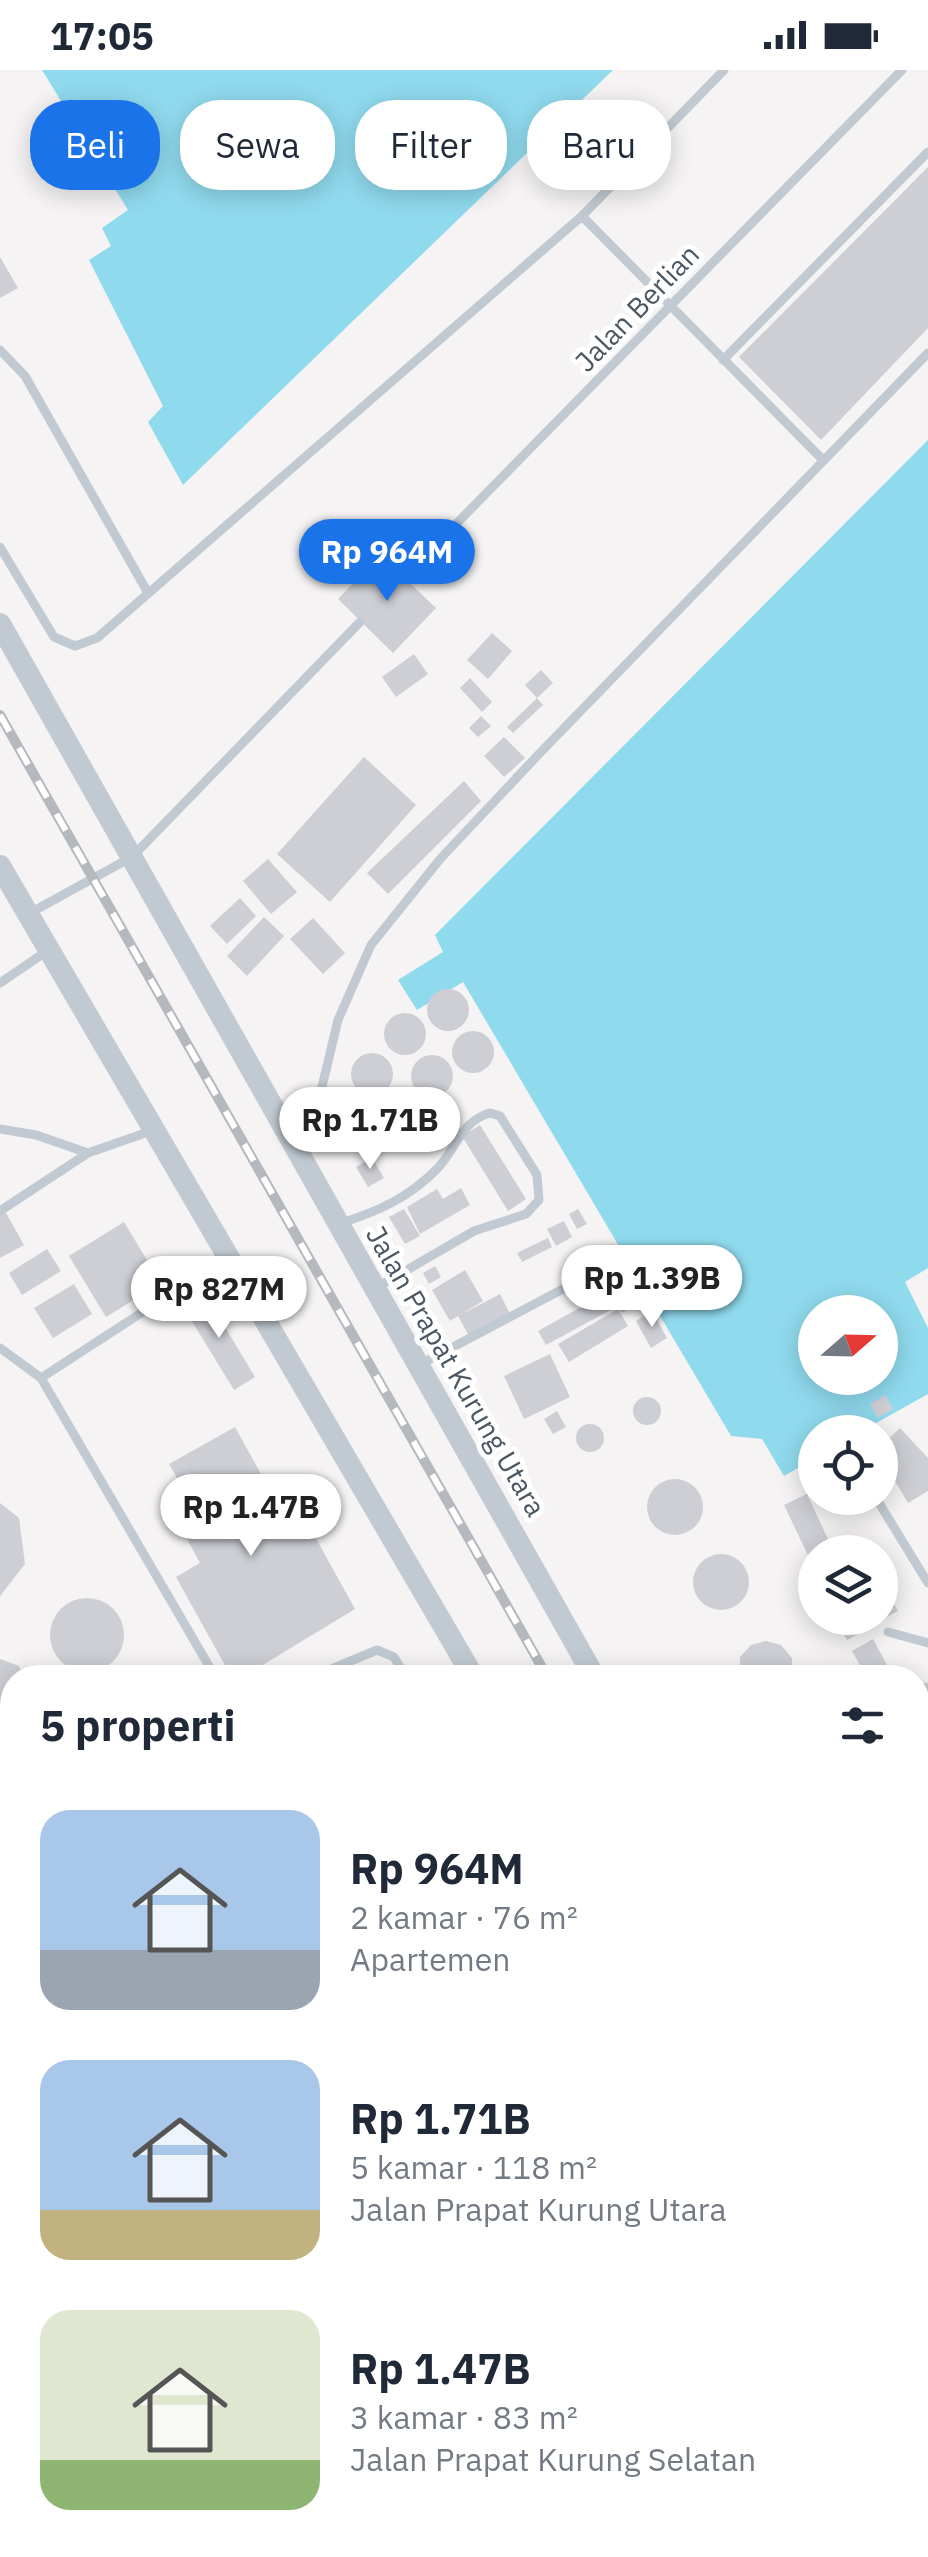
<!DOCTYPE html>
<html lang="id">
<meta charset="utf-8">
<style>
:root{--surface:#fff;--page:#f6f6f7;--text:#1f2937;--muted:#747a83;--accent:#1a73e8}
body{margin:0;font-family:"IBM Plex Sans",sans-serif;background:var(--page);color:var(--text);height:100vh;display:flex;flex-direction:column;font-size:38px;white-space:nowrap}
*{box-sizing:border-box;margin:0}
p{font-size:32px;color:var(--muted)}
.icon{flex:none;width:55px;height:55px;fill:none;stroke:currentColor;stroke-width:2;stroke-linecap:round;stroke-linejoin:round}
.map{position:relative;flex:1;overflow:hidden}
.drawer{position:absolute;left:0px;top:1595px;width:930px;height:892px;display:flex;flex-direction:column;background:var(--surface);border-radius:40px 40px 0 0;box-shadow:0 5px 25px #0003}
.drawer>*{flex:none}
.top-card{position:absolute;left:30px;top:30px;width:870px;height:90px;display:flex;gap:20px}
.needle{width:65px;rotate:70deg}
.fabs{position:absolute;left:798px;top:1225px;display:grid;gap:20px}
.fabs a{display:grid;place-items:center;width:100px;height:100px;border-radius:50%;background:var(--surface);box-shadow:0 5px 25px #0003;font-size:50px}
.price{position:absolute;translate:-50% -85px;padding:0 22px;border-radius:35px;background:#fff;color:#222;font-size:32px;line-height:65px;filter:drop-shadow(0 2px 5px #0008)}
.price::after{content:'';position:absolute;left:50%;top:60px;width:30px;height:22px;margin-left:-15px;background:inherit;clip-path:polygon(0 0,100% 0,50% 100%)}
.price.current{background:var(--accent);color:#fff}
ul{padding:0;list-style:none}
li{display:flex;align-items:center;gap:30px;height:250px;padding:0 40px}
li span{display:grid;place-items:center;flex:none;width:280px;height:200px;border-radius:30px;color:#555}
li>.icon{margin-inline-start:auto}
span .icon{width:120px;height:120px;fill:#fffc;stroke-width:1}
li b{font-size:42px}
h2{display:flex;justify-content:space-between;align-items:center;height:120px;padding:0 40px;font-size:42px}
.chip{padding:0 35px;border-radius:40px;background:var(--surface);box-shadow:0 5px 25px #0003;font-size:35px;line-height:90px}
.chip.current{background:var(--accent);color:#fff}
.status{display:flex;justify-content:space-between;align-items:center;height:70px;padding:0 50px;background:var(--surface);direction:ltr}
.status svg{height:28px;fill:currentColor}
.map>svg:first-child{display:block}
.water{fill:#90daee;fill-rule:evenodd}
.building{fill:#cdcfd5}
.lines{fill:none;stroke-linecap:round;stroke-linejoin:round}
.service{stroke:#c1cad2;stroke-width:9}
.minor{stroke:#c1cad2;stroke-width:18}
.tertiary{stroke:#c1cad2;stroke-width:22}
.rail-casing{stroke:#b5b8bd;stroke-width:10}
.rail{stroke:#fff;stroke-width:6;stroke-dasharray:19;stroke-linecap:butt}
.labels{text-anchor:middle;stroke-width:10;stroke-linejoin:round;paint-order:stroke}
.street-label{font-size:28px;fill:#4a5661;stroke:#fff}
</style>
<div class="status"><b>17:05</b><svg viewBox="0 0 49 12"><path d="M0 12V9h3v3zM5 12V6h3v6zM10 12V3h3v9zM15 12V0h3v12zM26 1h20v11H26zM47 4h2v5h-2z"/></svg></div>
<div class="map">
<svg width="928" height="2487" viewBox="0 0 928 2487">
<rect width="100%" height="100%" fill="#f5f3f3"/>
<path class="water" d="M42,0H613L183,415L148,352L163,336L89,190L111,176L102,158L128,140Z
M928,370V1198L905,1212L928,1258V1324L860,1362H815V1388L784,1406L762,1369L731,1366L463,912L417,940L398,910L443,882L435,865ZM815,1242H880V1308H815Z"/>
<path class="building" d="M928,97V258L821,370L739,287Z
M0,187L18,218L0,228Z
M380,485L436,538L393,583L338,529Z
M492,563L512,581L488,609L467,590Z
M414,584L428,604L396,627L382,607Z
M541,600L553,613L537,628L543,635L513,663L507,657L537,628L525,615Z
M470,608L492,632L482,642L460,618Z
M481,646L491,656L478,667L469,658Z
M504,667L525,688L504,707L484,686Z
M364,687L416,735L330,832L277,784Z
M464,711L481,731L388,824L367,803Z
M268,789L297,822L271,844L243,811Z
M240,828L256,846L227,874L210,856Z
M264,847L284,866L247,906L227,886Z
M313,848L345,883L323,904L290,869Z
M427 940a21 21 0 1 1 42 0a21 21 0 1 1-42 0Z
M384 964a21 21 0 1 1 42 0a21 21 0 1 1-42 0Z
M452 982a21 21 0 1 1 42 0a21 21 0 1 1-42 0Z
M351 1004a21 21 0 1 1 42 0a21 21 0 1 1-42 0Z
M411 1006a21 21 0 1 1 42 0a21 21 0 1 1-42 0Z
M373 1048a21 21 0 1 1 42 0a21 21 0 1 1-42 0Z
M480,1055L526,1129L508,1141L462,1066Z
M372,1088L384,1108L368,1117L356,1097Z
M461,1118L470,1135L420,1164L407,1137L437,1119L443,1129Z
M404,1139L420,1166L405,1174L389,1147Z
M578,1139L587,1154L577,1159L569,1144Z
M5,1141L24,1175L0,1188V1144Z
M564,1151L572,1167L556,1176L547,1159Z
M124,1152L161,1213L106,1247L69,1186Z
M548,1168L552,1177L522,1192L517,1183Z
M612,1174L646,1228L622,1243L589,1189Z
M47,1179L61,1201L22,1225L9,1203Z
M435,1196L441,1207L429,1214L423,1203Z
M465,1200L483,1231L450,1251L432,1220Z
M74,1214L92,1244L53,1268L34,1238Z
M204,1222L255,1307L234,1320L182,1235Z
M608,1222L616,1237L546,1275L538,1261Z
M500,1224L510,1244L469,1266L458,1246Z
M618,1239L628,1256L569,1292L558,1274Z
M652,1241L667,1268L651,1278L636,1251Z
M550,1284L570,1327L524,1349L504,1306Z
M885,1325L893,1339L878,1348L870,1334Z
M633 1341a14 14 0 1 1 28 0a14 14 0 1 1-28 0Z
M557,1341L566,1357L553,1364L544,1349Z
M576 1368a14 14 0 1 1 28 0a14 14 0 1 1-28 0Z
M235,1357L272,1424L287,1416L355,1539L241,1608H232L176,1507L200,1493L171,1439L189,1429L169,1394Z
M900,1358L928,1388V1421L908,1433L886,1396L896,1390L882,1375Z
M647 1437a28 28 0 1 1 56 0a28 28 0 1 1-56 0Z
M807,1424L834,1482H815V1500L784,1435Z
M0,1433L19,1448L25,1494L0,1526Z
M693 1512a28 28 0 1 1 56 0a28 28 0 1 1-56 0Z
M880,1508L898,1541L880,1551Z
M50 1565a37 37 0 1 1 74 0a37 37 0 1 1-74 0Z
M835,1548H871L875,1555L847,1570Z
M873,1569L894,1608H867L852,1581Z
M766,1571L781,1575L792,1588V1608H740V1587L751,1575Z
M0,1589L19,1596L24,1608H12V1656L0,1662Z
M918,1612L928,1613V1651L918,1650Z
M0,1776L12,1786V1850L0,1867Z
M12,1988V2014L0,2021V1995Z
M928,2014V2052L918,2033V2019Z
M12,2372V2410L0,2396V2383Z
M0,2468L17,2487H0Z
M72,2475H194L205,2487H83Z"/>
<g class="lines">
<path class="service" d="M582,146L822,389
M0,280L25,306L148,523
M723,290L928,82
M0,477L54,567L75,576L97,568L582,146L724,0
M404,507L902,0
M30,843L132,787L360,552
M0,913L47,881
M0,1059L36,1065L88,1083
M305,1088L338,950L371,875L441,788L538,685L928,283
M0,1141L88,1083L151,1061
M341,1153C379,1141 408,1128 437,1099C457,1078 461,1051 490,1043L500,1046L537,1105L539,1130L526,1144L474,1161L376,1218
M172,1223L41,1308L216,1608
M0,1278L41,1308
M421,1294L578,1211
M876,1428L928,1513
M888,1562L928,1573
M310,1608L377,1580L394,1587L406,1608
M918,1708L928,1697
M918,1815L928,1798
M918,1843L928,1837
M918,1977L928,1971
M918,2087L928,2081
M0,2290L12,2280
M918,2293L928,2310
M912,2475L919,2487
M309,2487L318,2475
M406,2487L411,2475
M505,2487L511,2475"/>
<path class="minor" d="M826,2475L827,2487"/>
<path class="tertiary" d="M0,554L595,1608
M0,796L474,1608
M918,2170L928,2188
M918,2401L928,2419"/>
<defs>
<path id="rail" d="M0,645L548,1608
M500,2487L506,2475"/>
</defs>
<use href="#rail" class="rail-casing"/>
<use href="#rail" class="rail"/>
</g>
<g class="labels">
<g class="street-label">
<text transform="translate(637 238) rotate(-46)" y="10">Jalan Berlian</text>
<text transform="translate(456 1301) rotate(60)" y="10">Jalan Prapat Kurung Utara</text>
</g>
</g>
</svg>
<div class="fabs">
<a><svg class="needle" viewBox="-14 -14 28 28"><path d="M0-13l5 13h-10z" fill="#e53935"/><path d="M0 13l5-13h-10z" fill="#747a83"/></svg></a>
<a><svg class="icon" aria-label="locate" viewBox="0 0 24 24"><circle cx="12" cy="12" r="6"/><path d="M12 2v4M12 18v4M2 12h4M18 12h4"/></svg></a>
<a><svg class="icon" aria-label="layers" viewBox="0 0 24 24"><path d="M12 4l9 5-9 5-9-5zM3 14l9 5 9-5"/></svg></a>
</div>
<b class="price current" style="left:387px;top:534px">Rp 964M</b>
<b class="price" style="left:370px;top:1102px">Rp 1.71B</b>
<b class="price" style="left:652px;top:1260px">Rp 1.39B</b>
<b class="price" style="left:219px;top:1271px">Rp 827M</b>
<b class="price" style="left:251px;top:1489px">Rp 1.47B</b>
<div class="top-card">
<a class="chip current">Beli</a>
<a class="chip">Sewa</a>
<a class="chip">Filter</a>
<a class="chip">Baru</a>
</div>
<section class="drawer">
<h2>5 properti<svg class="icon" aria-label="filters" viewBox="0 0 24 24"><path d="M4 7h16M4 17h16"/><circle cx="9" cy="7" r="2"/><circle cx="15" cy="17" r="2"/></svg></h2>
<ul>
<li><span style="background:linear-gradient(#a9c7e8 70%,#9aa5b1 0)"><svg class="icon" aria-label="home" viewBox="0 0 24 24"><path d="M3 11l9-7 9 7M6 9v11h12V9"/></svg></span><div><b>Rp 964M</b><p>2 kamar · 76 m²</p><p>Apartemen</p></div></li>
<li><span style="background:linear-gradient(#a9c7e8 75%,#c2b280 0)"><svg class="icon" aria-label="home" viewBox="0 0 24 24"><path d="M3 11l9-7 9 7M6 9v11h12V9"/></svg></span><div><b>Rp 1.71B</b><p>5 kamar · 118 m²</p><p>Jalan Prapat Kurung Utara</p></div></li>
<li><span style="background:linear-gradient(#dfe7d0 75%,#8fb573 0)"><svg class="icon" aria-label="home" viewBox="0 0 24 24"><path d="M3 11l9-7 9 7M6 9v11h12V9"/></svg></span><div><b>Rp 1.47B</b><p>3 kamar · 83 m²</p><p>Jalan Prapat Kurung Selatan</p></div></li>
</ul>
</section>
</div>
